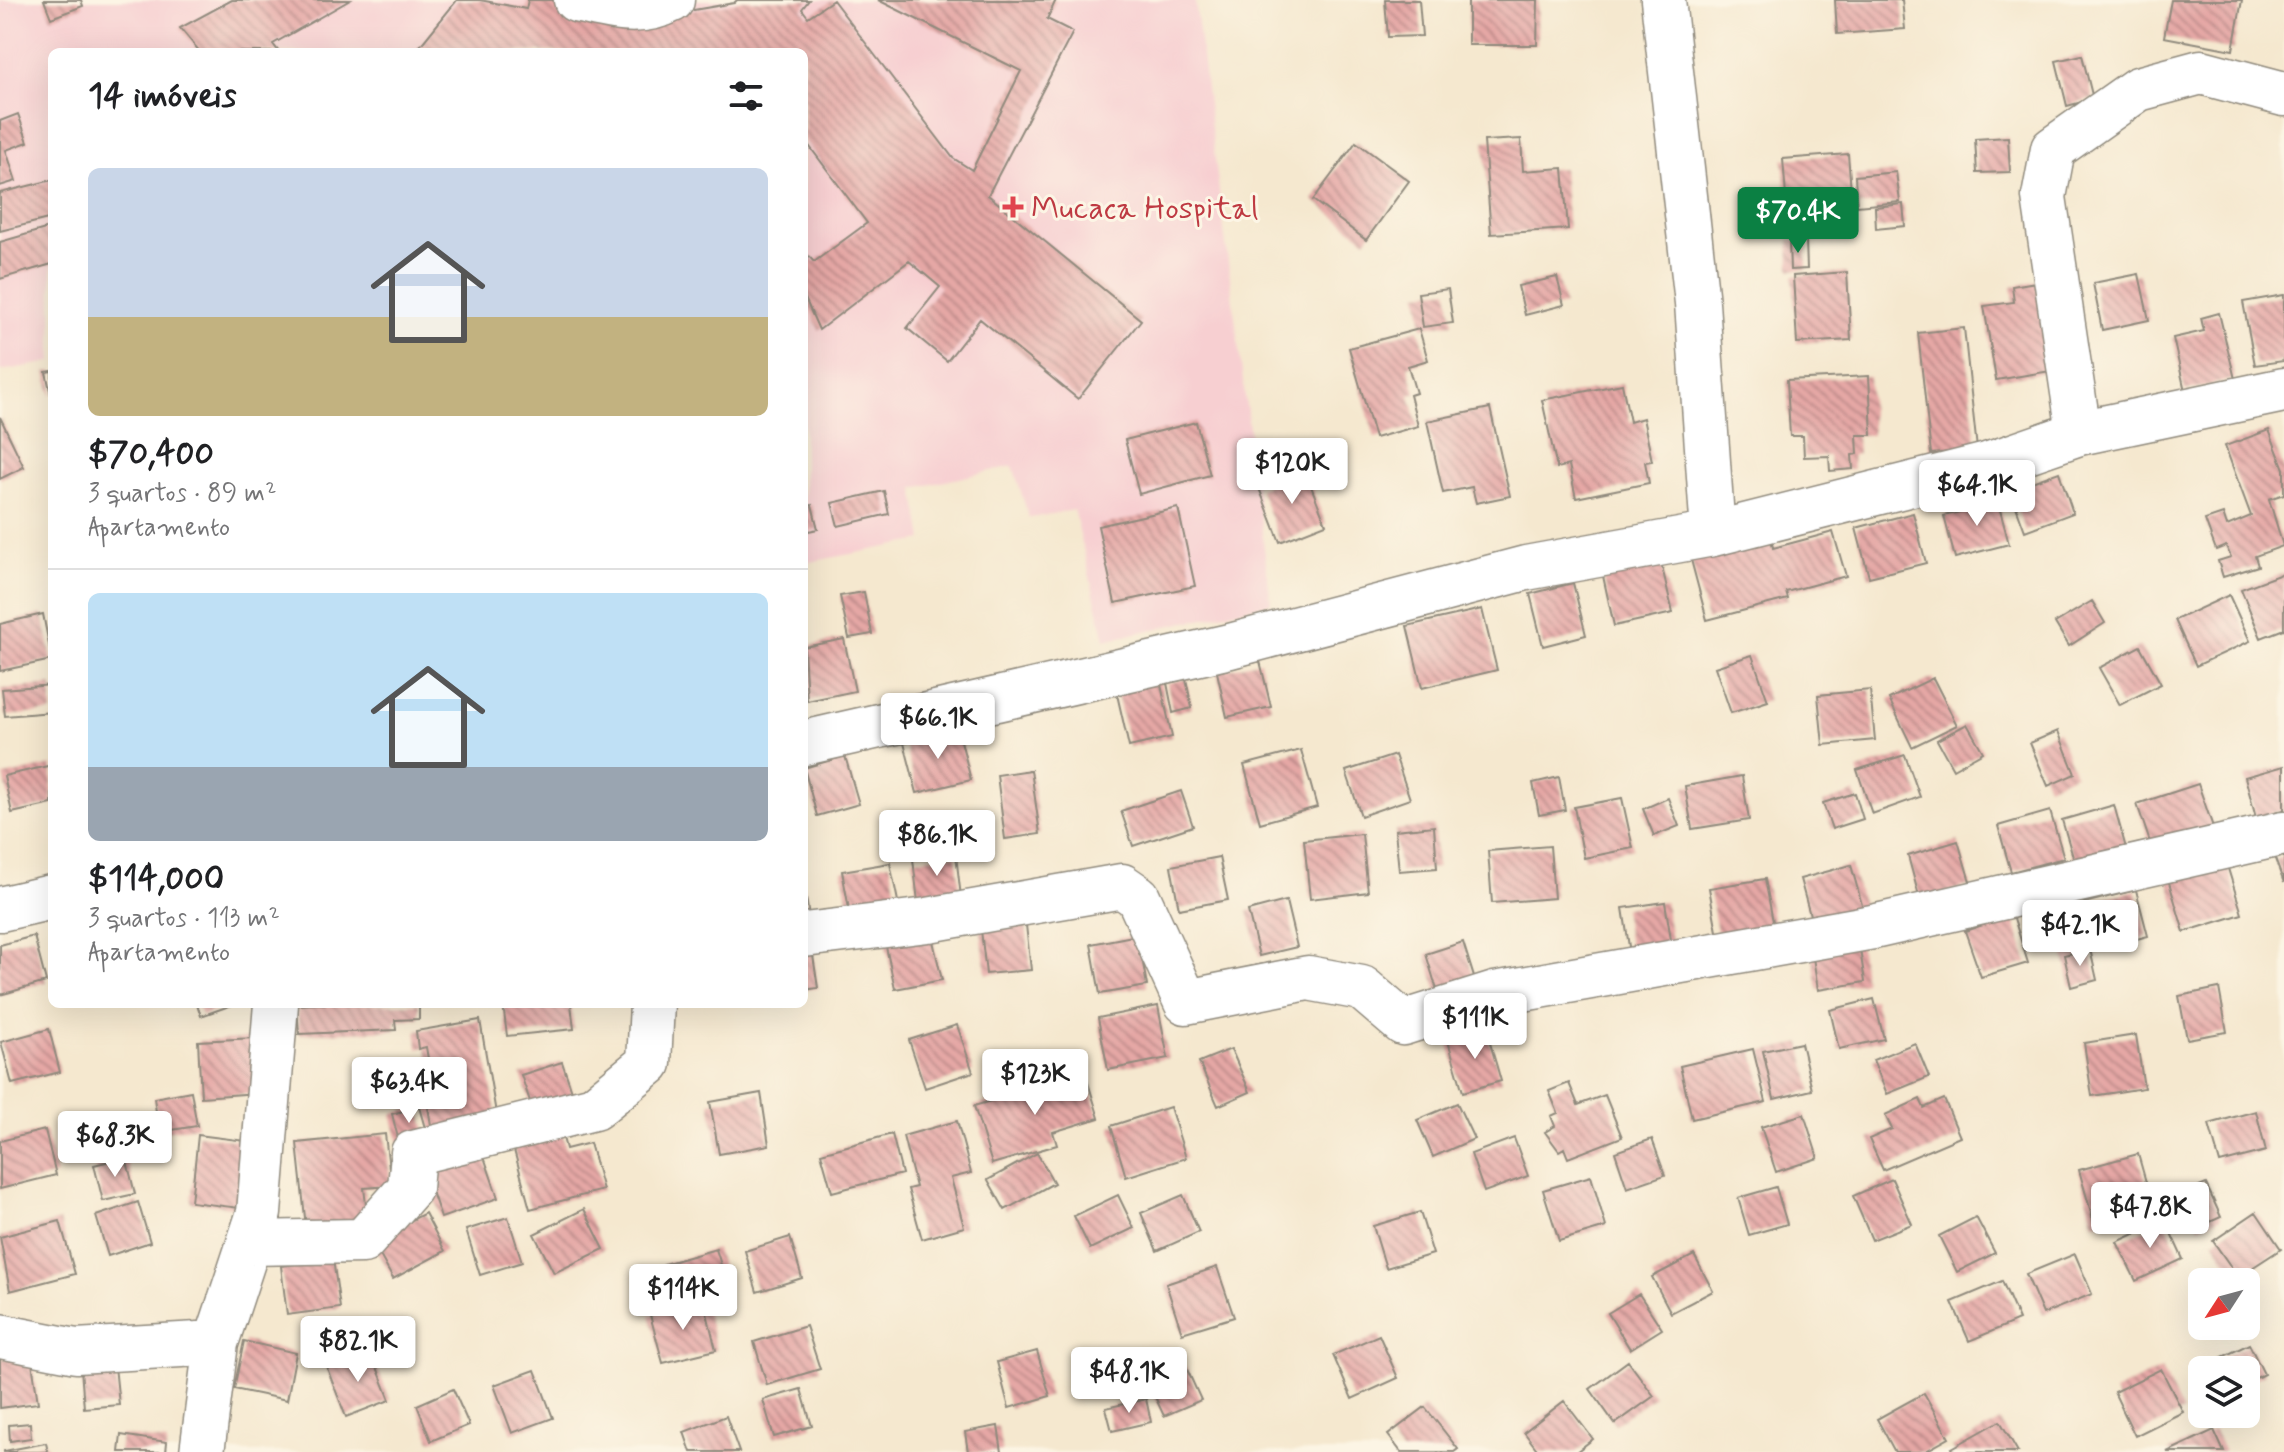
<!DOCTYPE html>
<html lang="pt">
<meta charset="utf-8">
<style>
:root{--surface:#fff;--page:#f2f2f2;--text:#202124;--muted:#757577;--line:#e0e0e0;--accent:#0b8043}
body{margin:0;font-family:Mynerve,sans-serif;background:var(--page);color:var(--text);height:100vh;display:flex;flex-direction:column;font-size:30px;white-space:nowrap}
*{box-sizing:border-box;margin:0}
p{font-size:26px;color:var(--muted)}
.icon{flex:none;width:44px;height:44px;fill:none;stroke:currentColor;stroke-width:2;stroke-linecap:round;stroke-linejoin:round}
.map{position:relative;flex:1;overflow:hidden}
.details{position:absolute;left:48px;top:48px;width:760px;height:960px;display:flex;flex-direction:column;background:var(--surface);border-radius:12px;box-shadow:0 8px 32px #0002}
.details>*{flex:none}
.needle{width:52px;rotate:234deg}
.fabs{position:absolute;left:2188px;top:1268px;display:grid;gap:16px}
.fabs a{display:grid;place-items:center;width:72px;height:72px;border-radius:12px;background:var(--surface);box-shadow:0 8px 32px #0002;font-size:40px}
.price{position:absolute;translate:-50% -68px;padding:0 18px;border-radius:8px;background:#fff;color:#222;font-size:26px;line-height:52px;filter:drop-shadow(0 2px 4px #0008)}
.price::after{content:'';position:absolute;left:50%;top:48px;width:24px;height:18px;margin-left:-12px;background:inherit;clip-path:polygon(0 0,100% 0,50% 100%)}
.price.on{background:var(--accent);color:#fff}
ul{padding:0;list-style:none}
li{display:grid;align-content:center;gap:16px;height:424px;padding:0 40px}
li+li{border-top:2px solid var(--line)}
li span{display:grid;place-items:center;height:248px;border-radius:12px;color:#555}
li>.icon{margin-inline-start:auto}
span .icon{width:144px;height:144px;fill:#fffc;stroke-width:1}
li b{font-size:34px}
h2{display:flex;justify-content:space-between;align-items:center;height:96px;padding:0 40px;font-size:34px}
.map>svg:first-child{display:block}
.built{fill:#f7cfd1}
.building{fill:url(#building-back-hatch)}
.lines{fill:none;stroke-linecap:round;stroke-linejoin:round}
.minor-casing{stroke:#908a7d;stroke-width:47}
.minor{stroke:#fff;stroke-width:44}
.health-dot{fill:#e0444e;stroke:#fcf5e5;stroke-width:3}
.labels{text-anchor:middle;stroke-width:6;stroke-linejoin:round;paint-order:stroke}
.health-label{font-size:32px;fill:#be3a42;stroke:#fcf5e5;text-anchor:start}
</style>
<div class="map">
<svg width="2284" height="1452" viewBox="0 0 2284 1452">
<defs>
<pattern id="building-back-hatch" width="6" height="6" patternUnits="userSpaceOnUse" patternTransform="scale(2)"><rect width="6" height="6" fill="#e5a7a5"/><path d="M-1 5l2 2M0 0l6 6M5-1l2 2" fill="none" stroke="#ba8887"/></pattern>
</defs>
<rect width="100%" height="100%" fill="#fcf5e5"/>
<filter id="ink" filterUnits="userSpaceOnUse"><feTurbulence type="fractalNoise" baseFrequency=".0125" numOctaves="2"/><feDisplacementMap in="SourceGraphic" scale="16" xChannelSelector="R" yChannelSelector="G"/><feConvolveMatrix kernelMatrix="1 2 1 2 8 2 1 2 1" color-interpolation-filters="sRGB"/></filter>
<filter id="wash" filterUnits="userSpaceOnUse"><feTurbulence type="fractalNoise" baseFrequency=".006" numOctaves="4" result="noise"/><feDisplacementMap in="SourceGraphic" scale="32" xChannelSelector="R" yChannelSelector="G"/><feGaussianBlur stdDeviation="1.8" result="paint"/><feColorMatrix in="noise" values="0 0 0 0 0 0 0 0 0 0 0 0 0 0 0 0 0 1.4 0 .05"/><feComposite in="paint" operator="in"/></filter>
<g filter="url(#wash)">
<rect width="100%" height="100%" fill="#f5e8cf"/>
<path class="built" d="M0,0H1195L1271,603L1105,640L1074,510L1029,518L1013,466L914,488L923,540L804,563V52H52V362L0,371Z"/>
<g id="blocks">
<path class="building" d="M44,0H81L83,6L51,18Z
M232,0H350L273,44L279,52H200L180,28Z
M457,0H480L526,9L528,0H611L607,25L734,3L737,0H809L802,9L808,17L833,0L953,158L972,170L1021,71L878,0H1056L1047,19L1073,32L988,195L1141,320L1078,399L980,319L947,361L907,328L940,287L909,261L819,330L804,296V251L814,262L867,223L804,139V52H415Z
M1385,0H1419L1422,36L1388,37Z
M1468,0H1538L1537,45H1468Z
M1835,0H1902L1905,29L1837,34Z
M2171,0H2242L2233,50L2164,37Z
M2082,55L2093,99L2067,106L2056,61Z
M18,114L28,142L6,150L16,181L0,186V121Z
M2008,137L2010,172L1977,173L1975,139Z
M1521,139L1523,171L1563,168L1568,229L1491,234L1484,141Z
M1356,142L1409,181L1366,240L1313,200Z
M1848,154L1852,202L1787,208L1783,159Z
M1896,172L1900,202L1857,206L1855,176Z
M52,180V218L0,231V193Z
M1903,204L1905,226L1876,229L1875,207Z
M52,227V264L0,279V242Z
M1789,240H1806L1807,269L1790,270Z
M1847,272L1851,340L1797,343L1793,276Z
M2139,274L2149,320L2102,330L2093,283Z
M1557,277L1564,305L1525,315L1518,286Z
M2036,282L2051,371L1996,380L1984,306L2014,302L2012,286Z
M1448,289L1453,323L1423,327L1418,293Z
M2284,295V361L2255,365L2243,302Z
M2219,313L2235,379L2185,391L2173,338L2204,331L2201,318Z
M1964,328L1977,449L1931,454L1918,333Z
M1419,329L1428,360L1408,366L1416,393L1410,395L1418,426L1375,438L1349,348Z
M52,371V395H51L46,372Z
M1869,376L1872,435H1857L1858,454L1852,455L1853,469L1830,471L1829,456L1804,457L1803,436H1790L1787,380Z
M1622,384L1630,422L1643,418L1652,461L1645,462L1649,483L1576,498L1569,465L1557,468L1542,400Z
M1490,408L1510,496L1476,503L1472,487L1443,493L1427,421Z
M0,417L24,467L0,479Z
M1196,422L1210,475L1139,494L1125,440Z
M2269,430L2284,469V494L2269,499L2283,546L2255,556L2258,566L2223,577L2218,561L2231,557L2226,546L2216,550L2205,520L2223,514L2227,526L2251,516L2225,446Z
M1305,471L1326,524L1280,542L1259,488Z
M2059,472L2073,513L2025,531L2010,490Z
M884,491L889,514L838,526L832,503Z
M1996,495L2009,544L1955,558L1944,516L1976,508L1975,500Z
M812,505L818,529L804,532V507Z
M1178,508L1195,586L1115,603L1098,526Z
M1913,513L1926,563L1869,577L1856,528Z
M1833,532L1846,576L1786,592L1788,599L1707,620L1690,556L1770,534L1773,548Z
M1661,563L1673,613L1614,626L1603,576Z
M2284,573V629L2261,638L2241,589Z
M1573,583L1586,635L1543,646L1530,594Z
M864,592L872,634L849,638L840,596Z
M2229,595L2250,641L2196,666L2175,620Z
M2092,601L2105,623L2069,646L2055,623Z
M1482,609L1497,670L1422,688L1407,626Z
M43,614L52,660L0,671V624Z
M844,639L855,691L807,701L804,647Z
M2140,646L2161,684L2120,705L2099,668Z
M1752,655L1768,701L1731,713L1715,667Z
M1260,661L1271,707L1227,717L1217,672Z
M1933,678L1957,725L1912,747L1889,699Z
M1186,679L1192,708L1173,713L1167,683Z
M1160,680L1172,737L1129,747L1116,690Z
M52,685V712L5,716L2,689Z
M1870,690L1875,740L1823,745L1818,695Z
M1967,724L1983,752L1953,769L1937,740Z
M958,729L971,780L917,793L904,743Z
M2058,731L2075,774L2048,786L2030,743Z
M1301,750L1317,807L1260,823L1244,765Z
M1395,755L1410,799L1361,816L1346,771Z
M1905,755L1920,797L1872,814L1857,770Z
M845,756L859,804L817,816L804,768Z
M52,765V804L12,813L4,776Z
M2284,766V810L2256,818L2245,777Z
M1031,770L1040,834L1005,839L997,775Z
M1742,776L1749,820L1692,829L1685,786Z
M1559,777L1565,810L1539,815L1533,783Z
M2198,784L2215,833L2154,854L2137,804Z
M1181,791L1193,826L1133,846L1121,811Z
M1855,793L1863,819L1832,829L1823,803Z
M1622,798L1633,848L1584,858L1574,807Z
M1668,798L1679,826L1654,836L1643,809Z
M2114,805L2127,852L2076,867L2062,820Z
M2050,811L2064,858L2011,872L1998,826Z
M1434,826L1437,868L1399,871L1395,830Z
M1362,834L1368,892L1310,899L1304,840Z
M1958,841L1971,885L1920,900L1908,856Z
M1550,846L1554,898L1492,903L1488,851Z
M956,855L961,897L918,902L913,859Z
M2284,855V883L2275,859Z
M1219,857L1228,900L1179,909L1171,866Z
M2226,862L2242,914L2184,932L2168,879Z
M890,863L900,911L851,920L842,871Z
M1851,865L1864,912L1813,926L1800,879Z
M1765,879L1774,927L1718,937L1709,888Z
M804,885L810,922H804Z
M2136,890L2148,936L2096,950L2084,903Z
M1286,901L1297,947L1259,956L1248,911Z
M1665,902L1672,946L1630,953L1623,908Z
M2013,915L2028,963L1981,977L1965,931Z
M1026,925L1031,970L986,974L981,930Z
M931,932L942,980L895,989L885,942Z
M1138,935L1147,986L1100,994L1091,944Z
M34,936L46,982L0,995V945Z
M1463,942L1477,987L1440,1000L1426,954Z
M1859,943L1865,982L1818,990L1812,951Z
M812,949L818,988L804,990V950Z
M2090,949L2097,980L2071,987L2064,955Z
M2219,988L2227,1032L2187,1039L2179,996Z
M1874,999L1884,1039L1839,1049L1830,1010Z
M197,1004H235L201,1016Z
M316,1004H419V1019L395,1020L396,1030L299,1034L297,1005Z
M503,1004H571L574,1029L507,1036Z
M1158,1006L1168,1058L1108,1070L1098,1018Z
M480,1020L497,1119L432,1131L424,1083L432,1082L426,1047L418,1049L416,1031Z
M957,1025L973,1072L925,1088L909,1040Z
M49,1029L60,1072L12,1084L1,1042Z
M1486,1029L1501,1081L1463,1092L1448,1041Z
M2136,1035L2144,1088L2092,1096L2084,1043Z
M255,1038L258,1093L201,1097L198,1041Z
M1801,1043L1812,1090L1774,1099L1763,1051Z
M1915,1043L1929,1077L1887,1094L1873,1060Z
M1231,1049L1250,1092L1218,1106L1199,1062Z
M1753,1049L1766,1102L1692,1119L1680,1066Z
M562,1062L574,1097L533,1110L521,1075Z
M1085,1073L1099,1118L1053,1132L1057,1145L992,1164L974,1106Z
M1569,1083L1578,1105L1605,1095L1622,1137L1568,1158L1564,1148L1559,1151L1545,1132L1555,1126L1551,1116L1558,1113L1549,1091Z
M191,1091L197,1126L159,1132L154,1098Z
M761,1093L769,1145L719,1154L710,1102Z
M1920,1099L1924,1108L1944,1099L1960,1137L1883,1170L1869,1139L1892,1129L1885,1115Z
M1457,1103L1474,1139L1433,1157L1417,1120Z
M419,1107L427,1135L399,1142L392,1114Z
M1170,1107L1186,1158L1126,1177L1111,1126Z
M2256,1111L2266,1151L2220,1163L2209,1124Z
M1804,1114L1818,1158L1776,1172L1761,1127Z
M957,1121L971,1173L951,1178L964,1227L922,1239L908,1189L916,1187L903,1136Z
M560,1126L566,1149L590,1143L603,1190L530,1209L511,1139Z
M45,1130L56,1175L0,1189V1141Z
M385,1134L391,1186L364,1188L368,1221L306,1227L297,1143Z
M892,1134L902,1174L832,1192L821,1153Z
M198,1135L246,1141L239,1208L191,1202Z
M1514,1138L1528,1176L1484,1192L1471,1154Z
M1652,1139L1665,1175L1627,1188L1615,1152Z
M480,1145L498,1198L441,1218L423,1165Z
M1037,1153L1054,1183L1005,1210L988,1180Z
M2138,1154L2153,1207L2094,1223L2079,1170Z
M126,1157L135,1194L103,1201L94,1165Z
M1591,1176L1606,1227L1559,1241L1543,1190Z
M1892,1179L1912,1224L1872,1240L1853,1196Z
M2206,1184L2221,1217L2199,1227L2183,1194Z
M1776,1187L1787,1224L1749,1235L1738,1198Z
M1118,1195L1134,1228L1090,1249L1074,1216Z
M1183,1195L1199,1232L1157,1251L1141,1213Z
M138,1202L150,1242L108,1256L96,1216Z
M584,1209L604,1249L554,1273L534,1234Z
M1420,1212L1433,1254L1386,1268L1373,1226Z
M2256,1212L2281,1249L2238,1277L2213,1241Z
M425,1213L445,1251L393,1279L372,1241Z
M508,1217L522,1262L480,1275L466,1230Z
M1976,1217L1995,1253L1957,1272L1939,1236Z
M2165,1220L2183,1259L2136,1281L2117,1242Z
M60,1221L75,1274L10,1291L0,1237Z
M790,1237L802,1278L757,1292L745,1251Z
M716,1249L726,1281L673,1297L664,1264Z
M2075,1254L2092,1294L2043,1314L2026,1274Z
M1694,1255L1713,1291L1671,1313L1652,1277Z
M333,1259L340,1308L287,1315L281,1266Z
M1217,1267L1234,1317L1182,1333L1166,1284Z
M2002,1281L2019,1320L1969,1341L1952,1302Z
M1639,1294L1662,1329L1630,1349L1608,1313Z
M704,1301L716,1350L663,1363L650,1315Z
M806,1326L820,1369L767,1385L754,1342Z
M1379,1335L1398,1378L1352,1399L1333,1355Z
M244,1341L296,1353L287,1400L234,1389Z
M2249,1344L2264,1374L2246,1383V1370H2213L2210,1363Z
M1037,1351L1050,1396L1009,1408L997,1362Z
M371,1352L390,1400L346,1417L327,1368Z
M31,1355L38,1403L0,1408V1359Z
M1628,1361L1654,1396L1615,1424L1590,1389Z
M115,1366L119,1405L84,1408L81,1368Z
M1186,1367L1201,1400L1164,1416L1149,1384Z
M2161,1369L2183,1412L2135,1436L2114,1392Z
M535,1370L553,1418L512,1433L494,1385Z
M453,1389L469,1425L431,1441L417,1405Z
M801,1389L812,1426L774,1437L763,1400Z
M1924,1393L1949,1438L1924,1452H1895L1877,1419Z
M1146,1399L1151,1422L1112,1431L1106,1408Z
M1564,1401L1593,1439L1576,1452H1539L1524,1432Z
M1425,1407L1458,1449L1454,1452H1401L1388,1435Z
M726,1416L739,1452H691L684,1432Z
M2000,1421L2018,1452H1955L1952,1448Z
M30,1423L31,1438L10,1441L9,1425Z
M998,1426L1002,1452H968L965,1432Z
M2214,1430L2224,1452H2167Z
M121,1435L167,1442L166,1452H119Z
M46,1443L48,1452H4V1451Z"/>
</g>
</g>
<g filter="url(#ink)">
<use href="#blocks" fill-opacity="0" stroke="#908a7d" stroke-width="2"/>
<g class="lines">
<defs>
<path id="minor" d="M576,0C610,8 640,17 672,0
M1663,0L1697,303L1713,534
M2079,433L2044,197L2053,149L2138,89L2201,72L2284,94
M804,743L1230,646L1526,568L1713,534L1987,465L2079,433L2284,390
M0,909L52,897
M804,935L928,920L1122,886L1138,897L1186,1002L1308,978L1362,988L1403,1023L1495,994L1873,927L2284,833
M249,1243L363,1241L410,1188L413,1153L594,1108L649,1063L652,1004
M0,1336L76,1351L216,1343
M202,1452L216,1343L259,1213L276,1004"/>
</defs>
<use href="#minor" class="minor-casing"/>
<use href="#minor" class="minor"/>
</g>
</g>
<path class="health-dot" d="M1009 195h8v8h8v8h-8v8h-8v-8h-8v-8h8z"/>
<g class="labels">
<g class="health-label">
<text x="1031" y="218">Mucaca Hospital</text>
</g>
</g>
</svg>
<div class="fabs">
<a><svg class="needle" viewBox="-14 -14 28 28"><path d="M0-13l5 13h-10z" fill="#e53935"/><path d="M0 13l5-13h-10z" fill="#757577"/></svg></a>
<a><svg class="icon" aria-label="layers" viewBox="0 0 24 24"><path d="M12 4l9 5-9 5-9-5zM3 14l9 5 9-5"/></svg></a>
</div>
<b class="price on" style="left:1798px;top:255px">$70.4K</b>
<b class="price" style="left:1292px;top:506px">$120K</b>
<b class="price" style="left:1977px;top:528px">$64.1K</b>
<b class="price" style="left:938px;top:761px">$66.1K</b>
<b class="price" style="left:937px;top:878px">$86.1K</b>
<b class="price" style="left:2080px;top:968px">$42.1K</b>
<b class="price" style="left:1475px;top:1061px">$111K</b>
<b class="price" style="left:1035px;top:1117px">$123K</b>
<b class="price" style="left:409px;top:1125px">$63.4K</b>
<b class="price" style="left:115px;top:1179px">$68.3K</b>
<b class="price" style="left:2150px;top:1250px">$47.8K</b>
<b class="price" style="left:683px;top:1332px">$114K</b>
<b class="price" style="left:358px;top:1384px">$82.1K</b>
<b class="price" style="left:1129px;top:1415px">$48.1K</b>
<section class="details">
<h2>14 imóveis<svg class="icon" aria-label="filters" viewBox="0 0 24 24"><path d="M4 7h16M4 17h16"/><circle cx="9" cy="7" r="2"/><circle cx="15" cy="17" r="2"/></svg></h2>
<ul>
<li><span style="background:linear-gradient(#c9d6e8 60%,#c2b280 0)"><svg class="icon" aria-label="home" viewBox="0 0 24 24"><path d="M3 11l9-7 9 7M6 9v11h12V9"/></svg></span><div><b>$70,400</b><p>3 quartos · 89 m²</p><p>Apartamento</p></div></li>
<li><span style="background:linear-gradient(#bfe0f5 70%,#9aa5b1 0)"><svg class="icon" aria-label="home" viewBox="0 0 24 24"><path d="M3 11l9-7 9 7M6 9v11h12V9"/></svg></span><div><b>$114,000</b><p>3 quartos · 113 m²</p><p>Apartamento</p></div></li>
</ul>
</section>
</div>
